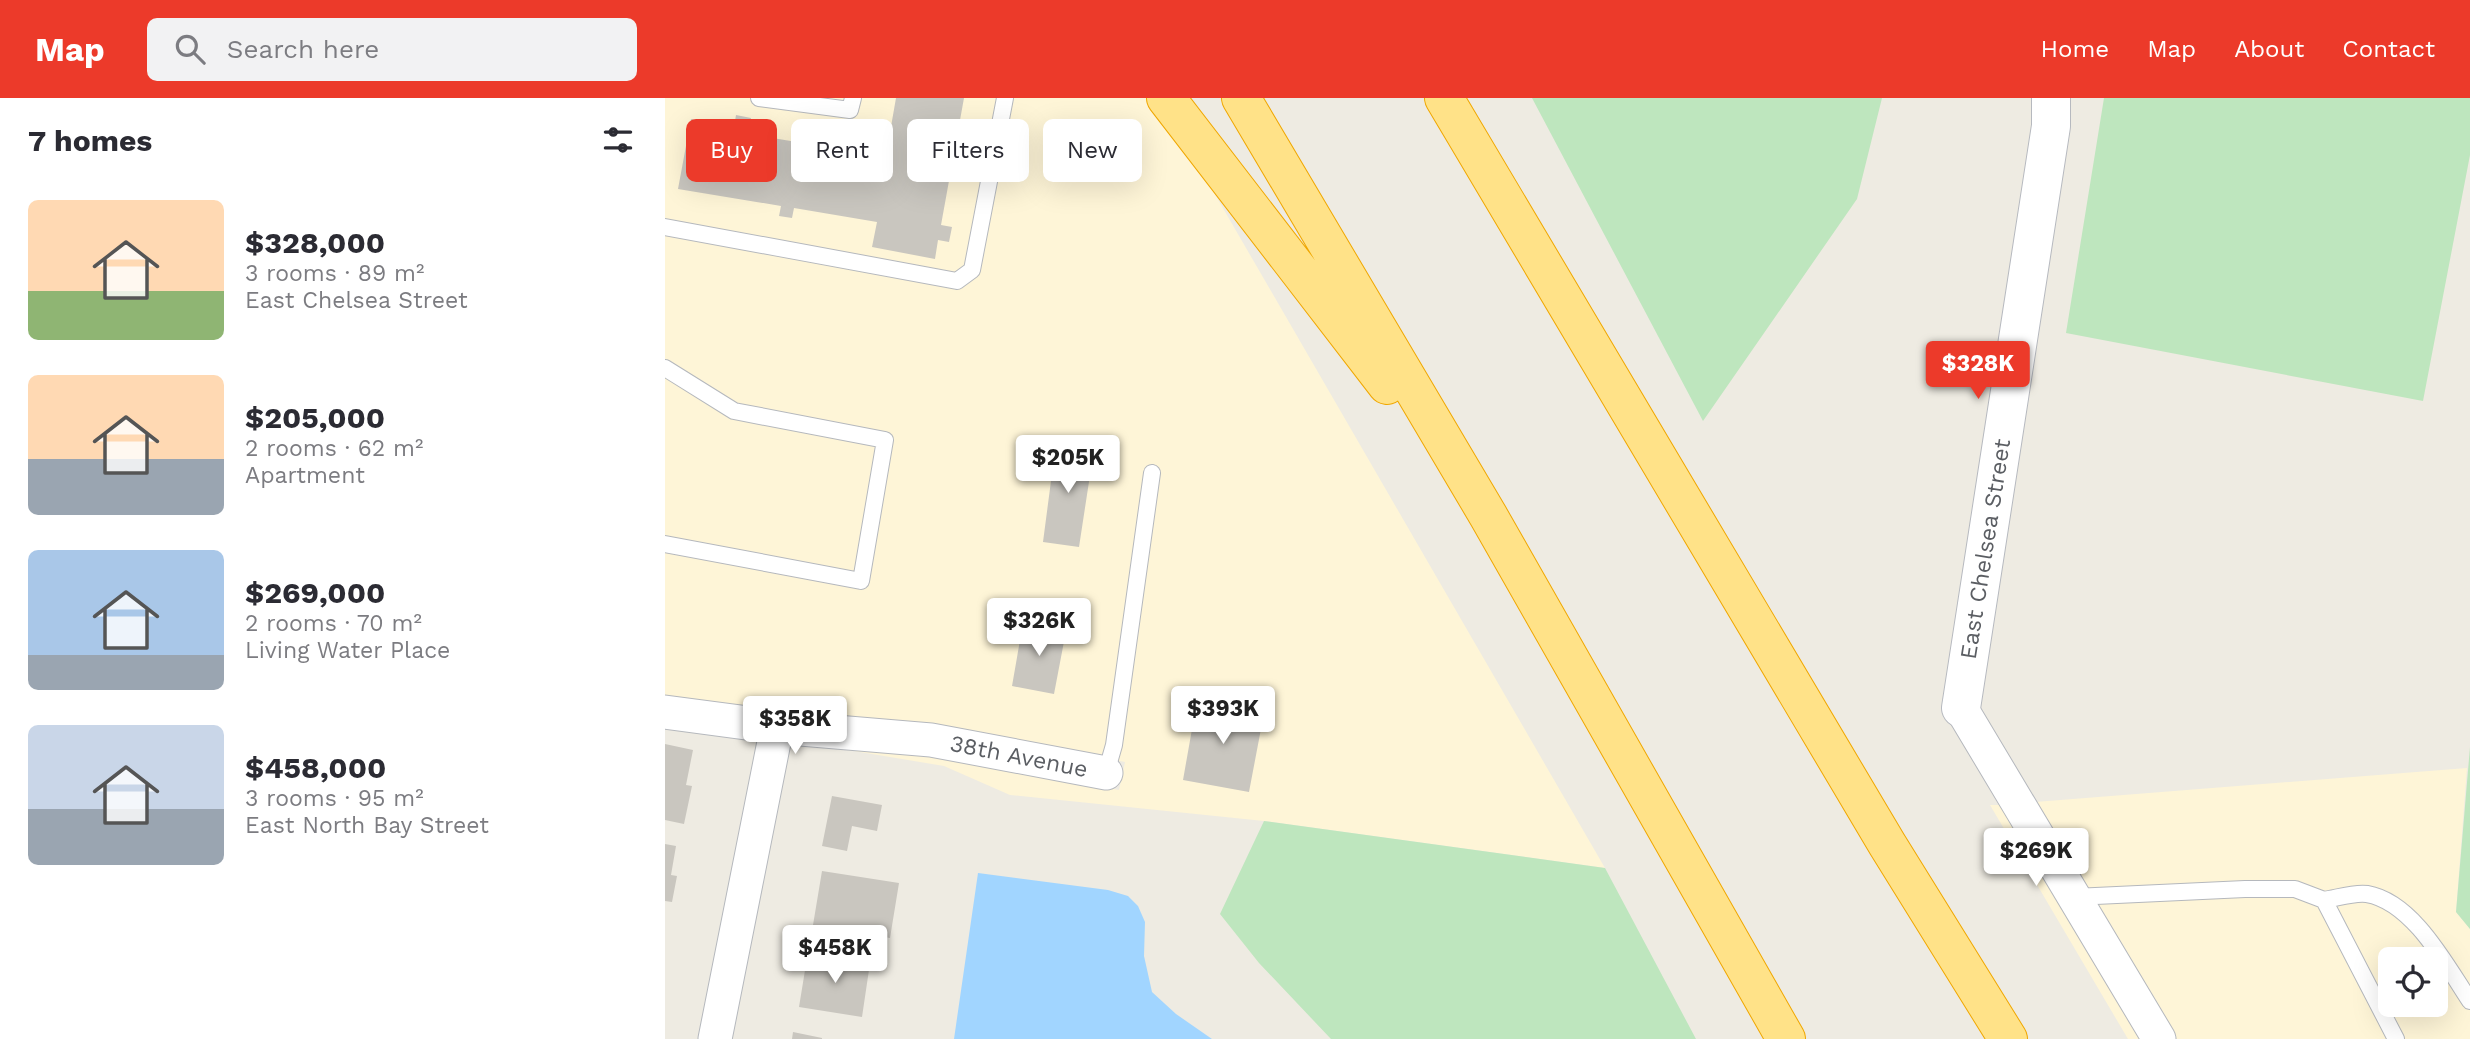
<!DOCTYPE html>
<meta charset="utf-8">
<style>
:root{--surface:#fff;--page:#f2f2f3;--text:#2b2b33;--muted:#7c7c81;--accent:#ec3a2a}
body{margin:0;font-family:"Work Sans",sans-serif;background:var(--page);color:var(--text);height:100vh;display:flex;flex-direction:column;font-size:26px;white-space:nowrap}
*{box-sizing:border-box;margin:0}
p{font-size:23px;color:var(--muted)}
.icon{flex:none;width:38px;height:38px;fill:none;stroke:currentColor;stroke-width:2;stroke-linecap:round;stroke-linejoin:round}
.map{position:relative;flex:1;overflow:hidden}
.details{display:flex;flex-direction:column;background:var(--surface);width:665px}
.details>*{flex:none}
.guide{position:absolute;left:21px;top:21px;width:665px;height:63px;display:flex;gap:14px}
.controls{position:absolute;left:1713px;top:849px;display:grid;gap:14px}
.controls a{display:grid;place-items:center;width:70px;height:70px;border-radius:10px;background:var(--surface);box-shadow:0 7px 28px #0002;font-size:35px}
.price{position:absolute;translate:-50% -60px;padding:0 16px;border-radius:7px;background:#fff;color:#222;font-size:23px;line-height:46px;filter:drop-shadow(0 2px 4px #0008)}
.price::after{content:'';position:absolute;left:50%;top:42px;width:21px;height:16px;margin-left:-10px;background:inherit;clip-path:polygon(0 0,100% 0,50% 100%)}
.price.selected{background:var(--accent);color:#fff}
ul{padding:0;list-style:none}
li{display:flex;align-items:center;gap:21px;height:175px;padding:0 28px}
li span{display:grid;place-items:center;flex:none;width:196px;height:140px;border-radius:10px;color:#555}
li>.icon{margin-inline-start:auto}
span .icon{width:84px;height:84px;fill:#fffc;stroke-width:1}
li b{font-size:30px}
h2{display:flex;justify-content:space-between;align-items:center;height:84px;padding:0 28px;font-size:30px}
.tag{padding:0 24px;border-radius:10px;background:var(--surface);box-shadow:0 7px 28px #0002;font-size:24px;line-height:63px}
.tag.selected{background:var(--accent);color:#fff}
header{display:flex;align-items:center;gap:42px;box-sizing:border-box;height:98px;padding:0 35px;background:var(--accent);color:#fff}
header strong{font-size:33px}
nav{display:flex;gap:38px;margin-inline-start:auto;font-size:24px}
.search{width:490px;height:63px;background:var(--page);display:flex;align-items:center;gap:18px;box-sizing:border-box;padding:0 24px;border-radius:10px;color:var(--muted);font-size:26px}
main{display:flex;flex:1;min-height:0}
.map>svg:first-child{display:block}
.commercial{fill:#fef5d7;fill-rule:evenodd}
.green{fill:#bee6be}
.water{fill:#a1d5ff}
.building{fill:#c9c6bf}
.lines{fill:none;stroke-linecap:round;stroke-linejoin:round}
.lane-casing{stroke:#b5b8bd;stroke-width:18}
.street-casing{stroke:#b5b8bd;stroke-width:35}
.secondary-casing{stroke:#b6b9bf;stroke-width:40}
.highway-casing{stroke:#f0a700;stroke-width:40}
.lane{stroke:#fff;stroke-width:16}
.street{stroke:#fff;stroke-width:33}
.secondary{stroke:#fff;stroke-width:38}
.highway{stroke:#ffe288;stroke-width:38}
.labels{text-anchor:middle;stroke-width:6;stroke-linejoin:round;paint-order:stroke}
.street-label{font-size:23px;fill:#5b5e63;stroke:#fff}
</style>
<header>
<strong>Map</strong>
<div class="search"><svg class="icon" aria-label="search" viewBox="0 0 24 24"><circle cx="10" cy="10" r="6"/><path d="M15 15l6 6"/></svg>Search here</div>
<nav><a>Home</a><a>Map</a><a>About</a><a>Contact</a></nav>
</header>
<main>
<section class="details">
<h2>7 homes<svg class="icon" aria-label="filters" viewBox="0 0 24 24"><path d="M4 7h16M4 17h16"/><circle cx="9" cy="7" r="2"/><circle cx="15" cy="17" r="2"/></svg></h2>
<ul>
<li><span style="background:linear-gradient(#ffd9b3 65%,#8fb573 0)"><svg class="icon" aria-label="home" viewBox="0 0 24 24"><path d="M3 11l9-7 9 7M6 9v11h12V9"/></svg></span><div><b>$328,000</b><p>3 rooms · 89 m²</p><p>East Chelsea Street</p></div></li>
<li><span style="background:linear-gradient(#ffd9b3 60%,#9aa5b1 0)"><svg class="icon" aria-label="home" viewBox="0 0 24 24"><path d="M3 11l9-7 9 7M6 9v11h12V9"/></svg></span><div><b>$205,000</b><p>2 rooms · 62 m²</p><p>Apartment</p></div></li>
<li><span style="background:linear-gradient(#a9c7e8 75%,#9aa5b1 0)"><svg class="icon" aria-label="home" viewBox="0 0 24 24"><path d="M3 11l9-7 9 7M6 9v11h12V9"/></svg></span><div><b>$269,000</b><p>2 rooms · 70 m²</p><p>Living Water Place</p></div></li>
<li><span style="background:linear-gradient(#c9d6e8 60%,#9aa5b1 0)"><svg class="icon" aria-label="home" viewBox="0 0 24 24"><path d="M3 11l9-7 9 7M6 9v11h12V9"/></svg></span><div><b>$458,000</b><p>3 rooms · 95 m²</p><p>East North Bay Street</p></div></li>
</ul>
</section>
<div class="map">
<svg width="1805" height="941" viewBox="0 0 1805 941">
<rect width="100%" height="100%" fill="#eeebe2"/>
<path class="commercial" d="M0,0H481L533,67L940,770L599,723L345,697L279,668L153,647L264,656L454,692L460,664L283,630L113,615L0,599Z
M1802,670L1791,814L1805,831V941H1512L1370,704ZM1726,861H1771V906H1726Z
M1325,707H1335L1476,941H1463Z"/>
<path class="green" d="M867,0H1217L1192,101L1038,323Z
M1439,0H1805V57L1758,303L1401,235Z
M1805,649V831L1791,814Z
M599,723L940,770L1031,941H666L594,865L555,816Z"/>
<path class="water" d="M313,775L443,792L463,798L473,808L480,824L479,858L487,894L511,916L547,941H289Z"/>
<path class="building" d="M231,0H299L276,127L287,129L284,144L273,142L270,161L207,149L212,124L129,110L127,120L114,118L116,108L13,91L26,21L69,29L71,17L86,20L83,36L222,59L223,54L210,51L213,38L224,40Z
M391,345L429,351L414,449L378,444Z
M358,525L401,533L389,596L347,588Z
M532,603L599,615L584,694L518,682Z
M0,646L28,652L21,687L27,688L19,726L0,722Z
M167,698L217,707L212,733L187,728L182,753L157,748Z
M0,746L11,748L6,777L12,778L7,804L0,803Z
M157,773L234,785L225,840L148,827Z
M143,854L205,865L197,919L134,909Z
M128,934L157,940V941H127Z"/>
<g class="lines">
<defs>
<path id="lane" d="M94,0L185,12L188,0
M0,129L292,183L307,172L340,0
M0,270L69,313L220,342L196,483L0,446
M441,675L449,647L487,375
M1409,799L1580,791H1630L1659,802L1731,941
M1659,802C1672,800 1690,794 1702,796C1748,804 1781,867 1805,903"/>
<path id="street" d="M1296,610L1494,941
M0,614L112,629L266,642L441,675
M50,941L112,629"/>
<path id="secondary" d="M1296,610L1386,28V0"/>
<path id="highway" d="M501,0L722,287
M576,0L824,419L1121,941
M779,0L1222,746L1343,941"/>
</defs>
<use href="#lane" class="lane-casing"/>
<use href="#street" class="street-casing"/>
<use href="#secondary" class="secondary-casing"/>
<use href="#highway" class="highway-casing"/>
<use href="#lane" class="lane"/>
<use href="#street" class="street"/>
<use href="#secondary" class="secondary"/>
<use href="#highway" class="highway"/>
</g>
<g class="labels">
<g class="street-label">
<text transform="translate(1320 451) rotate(-81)" y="8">East Chelsea Street</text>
<text transform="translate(354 658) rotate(11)" y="8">38th Avenue</text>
</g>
</g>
</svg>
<div class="controls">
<a><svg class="icon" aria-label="locate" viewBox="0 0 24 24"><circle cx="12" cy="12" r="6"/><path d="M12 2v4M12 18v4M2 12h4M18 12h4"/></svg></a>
</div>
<b class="price selected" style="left:1313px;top:303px">$328K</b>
<b class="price" style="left:403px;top:397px">$205K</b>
<b class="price" style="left:374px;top:560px">$326K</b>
<b class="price" style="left:558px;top:648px">$393K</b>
<b class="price" style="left:130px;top:658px">$358K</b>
<b class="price" style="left:1371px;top:790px">$269K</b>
<b class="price" style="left:170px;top:887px">$458K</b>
<div class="guide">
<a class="tag selected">Buy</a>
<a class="tag">Rent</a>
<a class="tag">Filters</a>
<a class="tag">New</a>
</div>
</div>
</main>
